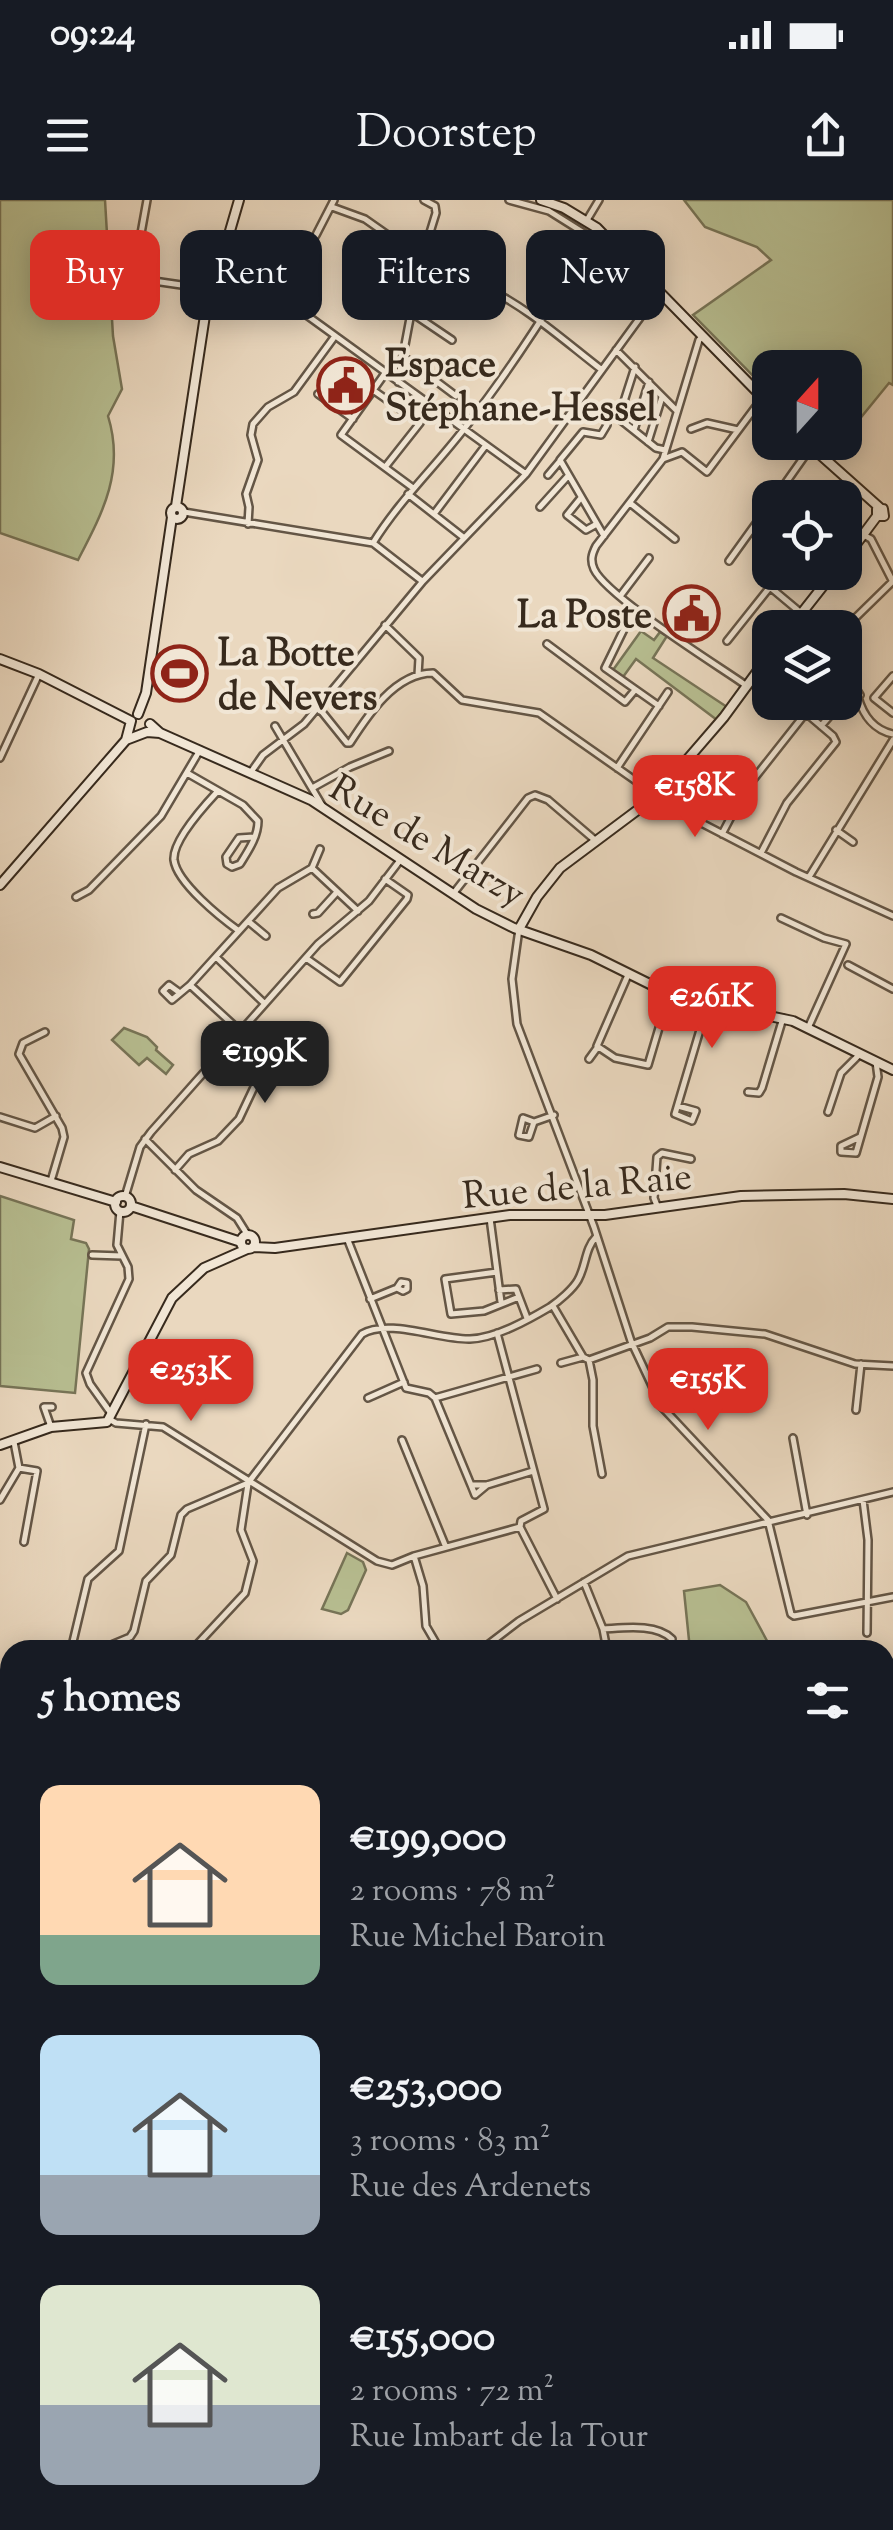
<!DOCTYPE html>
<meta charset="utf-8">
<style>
:root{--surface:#171b24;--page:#20242c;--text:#f1f3f6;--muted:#9ea1a6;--accent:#d93025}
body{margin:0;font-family:"Sorts Mill Goudy",serif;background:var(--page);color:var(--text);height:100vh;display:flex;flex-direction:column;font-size:38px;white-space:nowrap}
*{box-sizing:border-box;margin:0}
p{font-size:32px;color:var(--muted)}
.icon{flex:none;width:55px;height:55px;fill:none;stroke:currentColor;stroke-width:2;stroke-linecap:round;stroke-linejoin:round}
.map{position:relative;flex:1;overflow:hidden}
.panel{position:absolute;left:0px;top:1440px;width:895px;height:890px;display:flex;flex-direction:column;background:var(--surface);border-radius:30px 30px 0 0;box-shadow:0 5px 25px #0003}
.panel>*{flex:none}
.banner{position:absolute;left:30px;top:30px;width:835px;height:90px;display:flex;gap:20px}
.needle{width:65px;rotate:21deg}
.fabs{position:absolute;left:752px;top:150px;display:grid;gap:20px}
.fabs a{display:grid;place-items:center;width:110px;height:110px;border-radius:20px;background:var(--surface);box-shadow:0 5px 25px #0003;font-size:50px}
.price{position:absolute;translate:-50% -85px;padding:0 22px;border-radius:20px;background:var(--accent);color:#fff;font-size:32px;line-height:65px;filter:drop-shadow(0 2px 5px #0008)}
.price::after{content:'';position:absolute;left:50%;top:60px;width:30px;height:22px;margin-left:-15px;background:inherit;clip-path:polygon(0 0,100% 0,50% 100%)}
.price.current{background:#222;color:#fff}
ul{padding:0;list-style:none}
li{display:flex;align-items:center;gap:30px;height:250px;padding:0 40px}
li span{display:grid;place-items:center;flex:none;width:280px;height:200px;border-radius:20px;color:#555}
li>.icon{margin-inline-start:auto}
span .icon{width:120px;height:120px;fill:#fffc;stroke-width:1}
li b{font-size:42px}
h2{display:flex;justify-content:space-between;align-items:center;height:120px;padding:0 40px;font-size:42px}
.tag{padding:0 35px;border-radius:20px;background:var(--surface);box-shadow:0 5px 25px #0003;font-size:35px;line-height:90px}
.tag.current{background:var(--accent);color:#fff}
.status{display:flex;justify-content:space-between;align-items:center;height:70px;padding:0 50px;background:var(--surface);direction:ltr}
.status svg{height:28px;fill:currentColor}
header{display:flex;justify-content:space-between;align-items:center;height:130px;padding:0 40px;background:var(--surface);font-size:45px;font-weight:600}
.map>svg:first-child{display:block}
.green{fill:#b7be91;stroke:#777457;stroke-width:2.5}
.water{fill:#98bab2;stroke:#718076;stroke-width:2.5}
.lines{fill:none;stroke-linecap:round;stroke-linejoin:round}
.stream{stroke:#718076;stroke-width:2.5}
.street-casing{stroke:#645646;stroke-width:10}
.secondary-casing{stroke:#372a1d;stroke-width:12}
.street{stroke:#f1e6d5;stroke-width:5}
.secondary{stroke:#f1e6d5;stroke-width:8}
.labels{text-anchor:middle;stroke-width:8;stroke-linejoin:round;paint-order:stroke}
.poi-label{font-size:38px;font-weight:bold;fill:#372a1d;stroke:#f1e6d5;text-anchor:start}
.street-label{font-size:38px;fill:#372a1d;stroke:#f1e6d5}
</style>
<div class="status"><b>09:24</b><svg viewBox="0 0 49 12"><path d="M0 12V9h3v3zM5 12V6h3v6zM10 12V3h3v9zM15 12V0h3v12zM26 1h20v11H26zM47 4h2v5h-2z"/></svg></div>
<header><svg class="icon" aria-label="menu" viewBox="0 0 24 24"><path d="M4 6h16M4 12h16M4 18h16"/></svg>Doorstep<svg class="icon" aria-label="share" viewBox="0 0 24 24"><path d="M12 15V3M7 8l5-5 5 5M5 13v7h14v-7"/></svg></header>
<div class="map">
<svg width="893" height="2330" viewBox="0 0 893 2330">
<rect width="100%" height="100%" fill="#ead8bf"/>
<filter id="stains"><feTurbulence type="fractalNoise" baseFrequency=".002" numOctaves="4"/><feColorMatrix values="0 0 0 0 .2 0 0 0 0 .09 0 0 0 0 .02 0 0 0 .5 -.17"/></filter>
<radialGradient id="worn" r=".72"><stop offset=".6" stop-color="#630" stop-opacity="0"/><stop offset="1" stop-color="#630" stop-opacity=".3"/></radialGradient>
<path class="green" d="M0,0H105L113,136L122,189L108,216C125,271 103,312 78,360L0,333Z
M684,0H893V185L889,183L845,237V168H770V193L693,115L771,60L757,47L705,27Z
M641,431L654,440L660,432L667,436L653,458L727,507L717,520L636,459L623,477L613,470Z
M124,828L147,837L157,847L156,850L173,865L166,874L147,858L139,865L112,840Z
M0,996L74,1020L71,1039L86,1043L89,1049L75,1193L0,1186Z
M347,1353L363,1362L366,1370L348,1410L341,1414L322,1409Z
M720,1385L746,1402L772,1450H690L684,1391Z
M0,1781L10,1782V1869L0,1871Z
M893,1982V2101L885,2113V1985Z
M893,2169V2330H657L653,2320H885V2181Z
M129,2320H491L502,2330H103Z"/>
<path class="water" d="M893,1533V1630L885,1635V1537Z
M10,1999V2106L0,2110V2003Z"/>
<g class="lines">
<path class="stream" d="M885,2169L893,2173
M885,2174L893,2201
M885,2224L893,2208
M853,2320V2330
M688,2330L692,2320"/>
<defs>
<path id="street" d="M147,0L133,78L209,89
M509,0L549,11L592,38
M332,7L365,19L422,59
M587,20L599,0
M225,56L526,274
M420,65C440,71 461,76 480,85C525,105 563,140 602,170
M224,67L240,68
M274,91L316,35L334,0
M412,113L452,140
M703,136L699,140L663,259L596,346C592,354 590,360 594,369C606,396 717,465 747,486
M616,150L677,211
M404,157L456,196
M386,172L341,235L413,288
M398,182L420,65L436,13L435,6L424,0
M373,190L420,223L386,266
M318,194L353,219
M619,217L635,167
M691,229L707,223L738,230
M634,230L649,182
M648,242L662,197
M663,259L682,252L707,272L763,197
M548,275L559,262
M408,294L463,337
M775,298L811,247
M580,299L567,315L586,330L595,325
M630,303L675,339
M540,307L568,276
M184,312L373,343
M434,314L486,245
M248,324L249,307L246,294L258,260L251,235L253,224L268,207L294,192L335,136
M845,325L871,339L893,382
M604,336L560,260L583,232L601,235L607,225V216L612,213L656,248L665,250
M373,343C399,301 434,268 464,229C513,167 555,99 596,31
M373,343L422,381
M729,361L770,304
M770,387L819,428
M621,395L649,358
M642,413L628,421L605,468L659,506
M385,425L419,458L418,475
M845,428L893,381
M727,441L782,372
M547,444L625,502L635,490
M845,449L855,468L856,490
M756,475L770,485
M893,476L874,498L893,513
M857,490L860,495L854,497L853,492Z
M858,497C863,515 874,530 893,534
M318,507L347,543H350C368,515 395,473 433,473L462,500L539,513L653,593L657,600L796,672L893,716
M275,526L323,607
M821,526L842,502
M0,558L39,474
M617,568L668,492
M251,572L263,555L304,524L423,381L526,274L658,93
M187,573L243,605L258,621C258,637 248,651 240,664L232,667L227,664L226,657L239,638L254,637
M314,587L350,567L389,551
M217,592C204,606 172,641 174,660C177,683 221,718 239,731
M836,630L853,642
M722,634L745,590L805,514
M761,653L787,603L836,542L833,536L793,502
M312,668L320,649
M809,677L893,540
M453,694L528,598L535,595L548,600L596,641
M76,697L89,690L161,616L200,550
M313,714L318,713L337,692
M781,718L824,738L846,744L808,828
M248,721L266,736
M519,729L512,779L517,824L594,1027L631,1141L662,1207L768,1320L791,1414L794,1416L893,1397
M216,757L264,803
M306,758L340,782L407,699L408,695L385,679
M848,765L893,789
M628,775L597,846L615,858L648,865L664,811L674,796
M180,793L169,785L163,791L172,800L190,785L278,688L312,668L358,711
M45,832L23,843L19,854L62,928L64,937L51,981
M589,859L597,848
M748,892L759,893L762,888L783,818
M678,906L696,911L692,921L675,914L708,803
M828,912L841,873L860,854
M0,917L35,928L56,916
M534,922L529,937L519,935L523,918L534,922L554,915
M145,939L196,990L237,1018L247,1034
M841,952L856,953L878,877L876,862
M841,952V946L860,937
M175,970L189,954L218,941L239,919L256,883L275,863L190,785
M125,997L140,947L151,932L318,744L369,701L401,659
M658,1008L654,998L657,957L662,953L691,959
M490,1018L501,1102
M347,1038L406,1188L429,1193L435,1198
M92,1055L122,1056
M497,1072L445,1079L451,1114L484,1111L519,1097L527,1118
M499,1090L516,1089L519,1097
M370,1099L397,1088L403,1091L407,1089V1083L401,1082L397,1088
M553,1106L583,1157
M497,1133L544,1309L521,1321L520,1327
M589,1160L593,1180V1226L602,1274
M561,1163L583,1157L589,1160L650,1138L668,1127H692L765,1134L855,1164L893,1166
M368,1198L404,1182
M856,1210L861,1164
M110,1212L90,1184L86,1173L129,1079L128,1067L117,1045L120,1011
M109,1219L116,1223L163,1227L377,1361L392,1365L414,1356L423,1386L426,1426L440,1450
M51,1227L44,1207H52
M793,1238L807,1315
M402,1240L445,1345
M19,1268L37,1271L24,1342
M533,1271L487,1285H471L435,1198L537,1169
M471,1285L475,1295L487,1285
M0,1300L19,1268L14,1242
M863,1300L868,1340L867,1433
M414,1356L520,1327L557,1399
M584,1382L603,1429L607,1450
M603,1429C623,1428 656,1423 672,1439
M71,1450L88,1379L119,1351L146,1224
M99,1450L130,1437L134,1431L146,1381L171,1355L181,1315L187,1309L248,1283L362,1134C388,1118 440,1140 470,1139C496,1138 528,1120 550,1107C559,1101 573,1089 578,1080C586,1066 585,1048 596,1037
M192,1450L245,1393L253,1361L241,1330L248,1284
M481,1450L519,1421L628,1356L893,1292
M0,1550L10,1543
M885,1981L893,1979
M497,2320L507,2330"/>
<path id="secondary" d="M541,0L564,8L597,28L770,205
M216 61a6 6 0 1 1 12 0a6 6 0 1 1-12 0Z
M223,55L239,0
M806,242L880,308
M176,306L209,89L220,67
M171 313a6 6 0 1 1 12 0a6 6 0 1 1-12 0Z
M877,309H883L884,316H877Z
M845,359L877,316
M790,428L834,372
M0,459L39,474L131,521
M138,514L146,493L172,317
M150,524L160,533L311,600L476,709L514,728L591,755L674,796L793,821L893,870
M126,540L147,532L160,533
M0,685L126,540L131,521
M519,729L537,697L560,668L655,597L724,517L770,454
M0,967L116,1002
M115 1004a8 8 0 1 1 16 0a8 8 0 1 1-16 0Z
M131,1006L241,1042
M241 1042a7 7 0 1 1 14 0a7 7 0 1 1-14 0Z
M253,1047L275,1048L510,1015H605L741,996L844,994L893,999
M0,1245L51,1227L107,1222L172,1098L204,1068L247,1049
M885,1527L893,1524
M0,1874L10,1872"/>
</defs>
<use href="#street" class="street-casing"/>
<use href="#secondary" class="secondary-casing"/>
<use href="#street" class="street"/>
<use href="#secondary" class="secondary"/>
</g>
<defs>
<symbol id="civic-ring" viewBox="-11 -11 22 22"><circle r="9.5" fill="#f1e6d5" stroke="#8f2418" stroke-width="1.5"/><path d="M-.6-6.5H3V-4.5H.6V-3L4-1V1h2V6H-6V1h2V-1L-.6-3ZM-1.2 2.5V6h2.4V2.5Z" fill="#8f2418"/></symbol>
<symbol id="stadium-ring" viewBox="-11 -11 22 22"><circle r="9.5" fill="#f1e6d5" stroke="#8f2418" stroke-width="1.5"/><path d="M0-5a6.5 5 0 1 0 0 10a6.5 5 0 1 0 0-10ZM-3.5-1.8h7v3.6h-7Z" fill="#8f2418"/></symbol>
</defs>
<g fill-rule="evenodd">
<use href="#civic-ring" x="314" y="154" width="63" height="63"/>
<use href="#civic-ring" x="660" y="382" width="63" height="63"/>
<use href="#stadium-ring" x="148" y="442" width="63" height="63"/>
</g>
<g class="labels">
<g class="poi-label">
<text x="385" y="176">Espace<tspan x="385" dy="44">Stéphane-Hessel</tspan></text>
<text x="652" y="427" text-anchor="end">La Poste</text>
<text x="218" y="465">La Botte<tspan x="218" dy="44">de Nevers</tspan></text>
</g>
<g class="street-label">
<text transform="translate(428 640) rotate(31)" y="13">Rue de Marzy</text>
<text transform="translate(577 985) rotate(-5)" y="13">Rue de la Raie</text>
</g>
</g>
<rect width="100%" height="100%" filter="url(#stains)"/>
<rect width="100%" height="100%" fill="url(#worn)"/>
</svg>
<div class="fabs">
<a><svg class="needle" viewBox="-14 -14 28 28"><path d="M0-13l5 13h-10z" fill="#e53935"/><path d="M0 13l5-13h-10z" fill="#9ea1a6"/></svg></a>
<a><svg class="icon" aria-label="locate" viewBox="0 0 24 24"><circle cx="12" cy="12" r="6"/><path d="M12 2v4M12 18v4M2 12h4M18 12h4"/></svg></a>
<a><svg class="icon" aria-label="layers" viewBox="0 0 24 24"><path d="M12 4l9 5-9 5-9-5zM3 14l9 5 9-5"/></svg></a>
</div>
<b class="price" style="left:695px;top:640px">€158K</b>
<b class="price" style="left:712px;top:851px">€261K</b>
<b class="price current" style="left:265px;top:906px">€199K</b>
<b class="price" style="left:191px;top:1224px">€253K</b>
<b class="price" style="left:708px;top:1233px">€155K</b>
<div class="banner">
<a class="tag current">Buy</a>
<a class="tag">Rent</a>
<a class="tag">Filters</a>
<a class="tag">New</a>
</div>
<section class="panel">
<h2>5 homes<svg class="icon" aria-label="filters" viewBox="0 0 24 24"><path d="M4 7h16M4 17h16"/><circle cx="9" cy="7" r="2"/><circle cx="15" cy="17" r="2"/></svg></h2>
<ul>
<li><span style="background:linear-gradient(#ffd9b3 75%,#7fa58c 0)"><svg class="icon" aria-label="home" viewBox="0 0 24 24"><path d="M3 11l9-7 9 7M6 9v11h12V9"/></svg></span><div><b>€199,000</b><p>2 rooms · 78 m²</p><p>Rue Michel Baroin</p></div></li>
<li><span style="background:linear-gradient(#bfe0f5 70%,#9aa5b1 0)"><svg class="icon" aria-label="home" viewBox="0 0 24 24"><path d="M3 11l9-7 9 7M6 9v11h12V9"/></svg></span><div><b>€253,000</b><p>3 rooms · 83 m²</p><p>Rue des Ardenets</p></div></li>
<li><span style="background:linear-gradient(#dfe7d0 60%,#9aa5b1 0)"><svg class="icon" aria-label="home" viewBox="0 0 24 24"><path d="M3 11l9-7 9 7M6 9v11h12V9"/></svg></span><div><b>€155,000</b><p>2 rooms · 72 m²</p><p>Rue Imbart de la Tour</p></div></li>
</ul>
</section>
</div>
